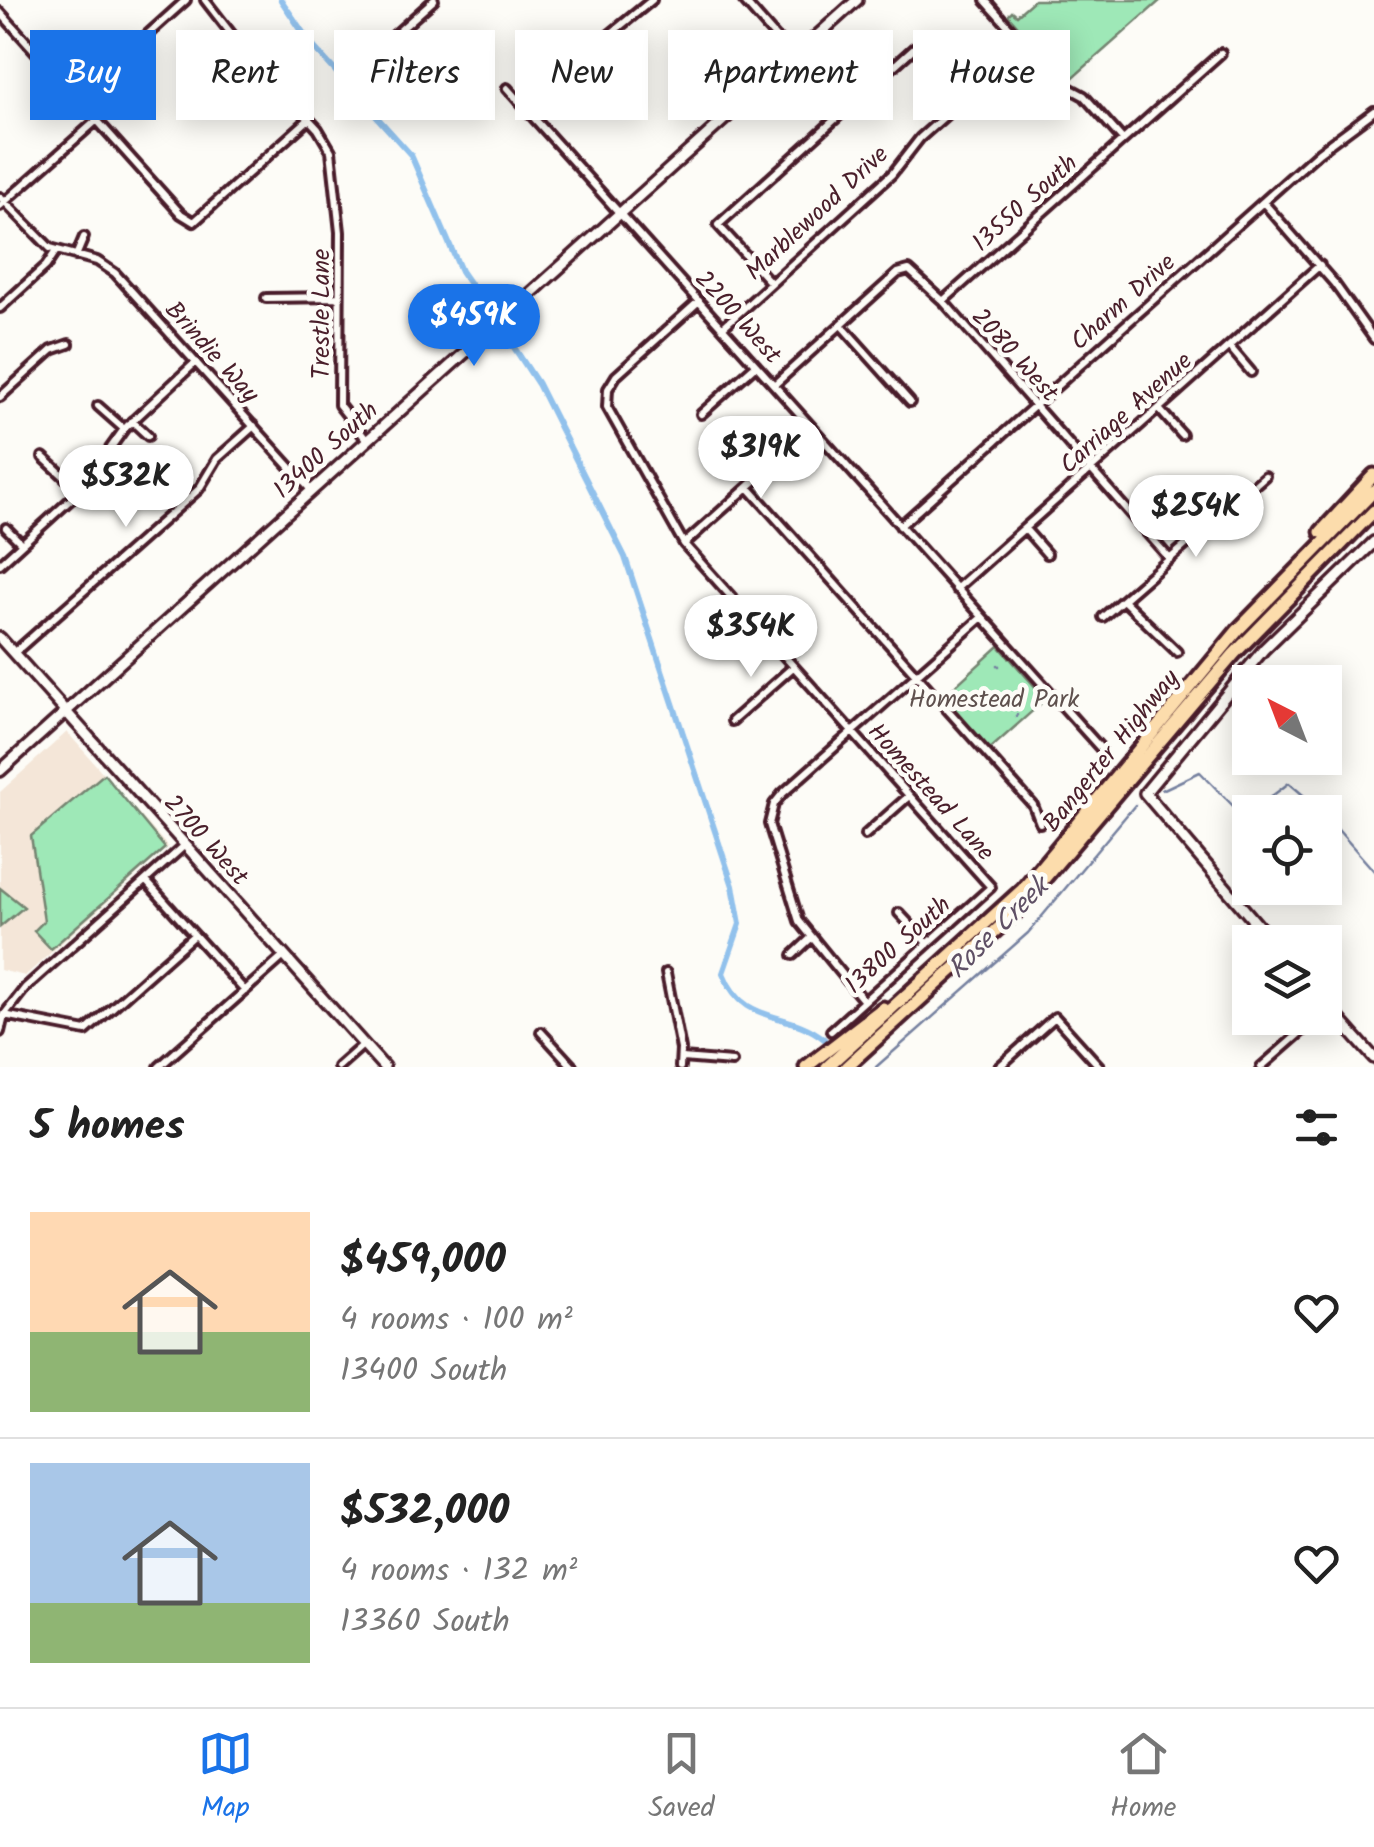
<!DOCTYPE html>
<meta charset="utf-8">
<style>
:root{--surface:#fff;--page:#f2f2f2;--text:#222;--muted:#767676;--line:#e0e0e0;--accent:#1a73e8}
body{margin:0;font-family:Kalam,sans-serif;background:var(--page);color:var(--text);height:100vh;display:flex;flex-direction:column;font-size:38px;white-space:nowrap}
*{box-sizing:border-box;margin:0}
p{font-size:32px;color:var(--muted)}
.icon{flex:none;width:55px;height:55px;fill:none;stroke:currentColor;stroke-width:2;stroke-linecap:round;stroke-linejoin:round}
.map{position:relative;height:1067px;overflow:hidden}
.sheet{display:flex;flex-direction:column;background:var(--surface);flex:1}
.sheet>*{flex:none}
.banner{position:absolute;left:30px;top:30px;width:1315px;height:90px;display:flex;gap:20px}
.needle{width:65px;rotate:318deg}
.tools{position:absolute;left:1232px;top:665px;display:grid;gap:20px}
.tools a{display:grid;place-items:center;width:110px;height:110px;border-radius:0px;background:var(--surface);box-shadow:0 5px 25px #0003;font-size:50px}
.price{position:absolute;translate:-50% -85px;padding:0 22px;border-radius:35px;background:#fff;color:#222;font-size:32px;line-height:65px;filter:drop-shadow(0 2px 5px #0008)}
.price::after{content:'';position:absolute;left:50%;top:60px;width:30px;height:22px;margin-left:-15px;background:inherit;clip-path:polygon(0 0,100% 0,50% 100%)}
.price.current{background:var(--accent);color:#fff}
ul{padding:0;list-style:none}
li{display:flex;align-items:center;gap:30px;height:250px;padding:0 30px}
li+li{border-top:2px solid var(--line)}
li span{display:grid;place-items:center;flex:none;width:280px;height:200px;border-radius:0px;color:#555}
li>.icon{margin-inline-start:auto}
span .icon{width:120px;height:120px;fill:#fffc;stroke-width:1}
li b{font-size:42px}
h2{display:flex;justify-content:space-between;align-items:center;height:120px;padding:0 30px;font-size:42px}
.pill{padding:0 35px;border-radius:0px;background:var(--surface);box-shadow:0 5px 25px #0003;font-size:35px;line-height:90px}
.pill.current{background:var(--accent);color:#fff}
.menu{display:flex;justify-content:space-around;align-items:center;height:140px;border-top:2px solid var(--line);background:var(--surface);font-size:28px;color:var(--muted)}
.menu a{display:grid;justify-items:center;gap:5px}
.menu .current{color:var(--accent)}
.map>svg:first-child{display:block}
.built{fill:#f4e6d8}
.green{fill:#9ee8b7;stroke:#748471;stroke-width:2.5}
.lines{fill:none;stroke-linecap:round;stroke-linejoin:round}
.stream{stroke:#75809f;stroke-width:2.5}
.canal{stroke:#91c1ec;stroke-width:6}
.street-casing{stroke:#4a1f2b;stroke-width:14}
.secondary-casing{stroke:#4a1f2b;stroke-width:16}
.highway-casing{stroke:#4a1f2b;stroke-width:19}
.street{stroke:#fdfcf7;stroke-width:6}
.secondary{stroke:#fdfcf7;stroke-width:9}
.highway{stroke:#fcdcac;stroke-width:11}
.labels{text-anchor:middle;stroke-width:9;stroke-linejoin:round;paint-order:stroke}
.street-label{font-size:25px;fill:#4a1f2b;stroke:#fdfcf7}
.park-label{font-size:25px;fill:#5f514e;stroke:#fdfcf7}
.water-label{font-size:28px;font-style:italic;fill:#5f5065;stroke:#fdfcf7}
</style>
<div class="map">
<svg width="1374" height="1067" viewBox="0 0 1374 1067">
<rect width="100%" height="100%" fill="#fdfcf7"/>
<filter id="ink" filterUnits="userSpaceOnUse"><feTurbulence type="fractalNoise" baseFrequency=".01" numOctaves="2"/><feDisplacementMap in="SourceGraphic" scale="20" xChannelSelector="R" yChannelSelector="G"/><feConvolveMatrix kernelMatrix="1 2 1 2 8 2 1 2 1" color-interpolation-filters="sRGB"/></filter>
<g filter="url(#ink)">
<path class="built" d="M67,732L168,847L25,976L0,970V792Z"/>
<path class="green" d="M1034,0H1161L1068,82L1008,15L1012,11L1017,15Z
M999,646L1046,699L989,750L942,698Z
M104,774L165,848L51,949L34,931L44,921L31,836Z
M0,888L24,907L0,927Z"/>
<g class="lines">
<path class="stream" d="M998,665L999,666
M1016,716L1017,715
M1162,790L1200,772L1238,811L1250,813
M1251,812L1289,783L1323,812
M1325,815L1374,871
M876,1067L1028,933L1135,805"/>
<path class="canal" d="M281,0L310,43L411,155L461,271L490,313
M504,332L538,384L625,557L733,886L740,924L723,973C744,1027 787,1009 824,1039"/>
<defs>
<path id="street" d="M205,0L240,45L318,129L331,151L340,232L339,405L366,439
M743,0L793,57
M985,0L1058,82L1084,96L1123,140
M0,12L181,214L194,222L309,119
M137,44L186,0
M597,45L652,0
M800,51L850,107
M361,65L434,0
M507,88L1102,750
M194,106L250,56
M0,197L50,248L97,261L115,273L310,489
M1263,202L1334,283L1374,339
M0,206L97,120
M76,256L84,237
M771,283L718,225L915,47L962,100
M266,298L339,297
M699,301L616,376L608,389L607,407L684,544L991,887L831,1031
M943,301L1221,53
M0,308L46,266L56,251
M841,325L910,402
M723,327L892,174L920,138L1025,45
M1229,346L1251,372
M774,385L898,273L909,270L943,301L1170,559
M0,397L52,350L69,344
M98,406L124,429
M1159,409L1182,435
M701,414L756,365
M132,421L148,436
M43,457L80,491
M748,487L1033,805L1040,823
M900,526L1319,152L1374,111
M6,528L22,544
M1025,529L1047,554
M684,544L813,429
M0,564L80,491L124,429L196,362
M956,589L1320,265
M1123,600L1177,652
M1103,617L1265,476
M701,625L731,598
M14,653L199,489L217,459L254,426
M732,721L793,667
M865,835L909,796
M146,881L245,991
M899,913L928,944
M793,955L810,939
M666,973L681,1049L680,1067
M864,1001L799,921L769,824L774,804L782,794L981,618
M4,1015L86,1031L194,935
M0,1032L4,1015L25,988L185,845
M541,1032L573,1067
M682,1058L732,1062
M159,1067L284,956
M338,1067L364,1044
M999,1067L1055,1017L1100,1067
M1261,1067L1317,1018"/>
<path id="secondary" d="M0,638L384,1067
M0,771L857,0
M1272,942L1145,793L1264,649L1374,542
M1325,1003L1374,1058"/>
<path id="highway" d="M1321,532L1374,475
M806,1067L883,1008
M827,1067L1023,889L1238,630L1374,491
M846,1067L1015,913L1234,654L1374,511"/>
</defs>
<use href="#street" class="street-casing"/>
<use href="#secondary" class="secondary-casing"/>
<use href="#highway" class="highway-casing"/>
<use href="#street" class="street"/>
<use href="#secondary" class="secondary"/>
<use href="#highway" class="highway"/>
</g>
</g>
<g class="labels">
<g class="street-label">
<text transform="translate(1024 202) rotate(-42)" y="9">13550 South</text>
<text transform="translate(816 212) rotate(-43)" y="9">Marblewood Drive</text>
<text transform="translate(1122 301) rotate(-42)" y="9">Charm Drive</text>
<text transform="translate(320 314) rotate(-90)" y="9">Trestle Lane</text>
<text transform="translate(739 316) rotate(48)" y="9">2200 West</text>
<text transform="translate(213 351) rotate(48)" y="9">Brindie Way</text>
<text transform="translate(1016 354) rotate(48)" y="9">2080 West</text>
<text transform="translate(1125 412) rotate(-42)" y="9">Carriage Avenue</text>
<text transform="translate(325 449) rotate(-42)" y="9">13400 South</text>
<text transform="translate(1110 750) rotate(-51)" y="9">Bangerter Highway</text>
<text transform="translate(932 791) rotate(48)" y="9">Homestead Lane</text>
<text transform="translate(207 839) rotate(48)" y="9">2700 West</text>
<text transform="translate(897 944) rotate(-42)" y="9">13800 South</text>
</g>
<g class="park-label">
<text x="994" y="707">Homestead Park</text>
</g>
<g class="water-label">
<text transform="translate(997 927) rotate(-45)" y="10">Rose Creek</text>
</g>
</g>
</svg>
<div class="tools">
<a><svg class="needle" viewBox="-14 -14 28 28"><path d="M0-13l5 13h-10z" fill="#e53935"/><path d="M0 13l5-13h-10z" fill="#767676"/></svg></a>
<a><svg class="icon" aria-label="locate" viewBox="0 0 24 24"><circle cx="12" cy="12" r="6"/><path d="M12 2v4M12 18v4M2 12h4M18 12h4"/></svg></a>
<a><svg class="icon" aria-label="layers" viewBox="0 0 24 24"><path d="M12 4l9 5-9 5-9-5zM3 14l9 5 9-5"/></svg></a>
</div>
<b class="price current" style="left:474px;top:369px">$459K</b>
<b class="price" style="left:761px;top:501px">$319K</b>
<b class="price" style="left:126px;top:530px">$532K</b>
<b class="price" style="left:1196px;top:560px">$254K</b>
<b class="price" style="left:751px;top:680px">$354K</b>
<div class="banner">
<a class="pill current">Buy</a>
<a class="pill">Rent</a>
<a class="pill">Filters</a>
<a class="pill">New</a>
<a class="pill">Apartment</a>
<a class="pill">House</a>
</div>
</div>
<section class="sheet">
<h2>5 homes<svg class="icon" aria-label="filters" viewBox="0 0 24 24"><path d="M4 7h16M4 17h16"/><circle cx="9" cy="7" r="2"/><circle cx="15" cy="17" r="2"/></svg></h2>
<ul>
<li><span style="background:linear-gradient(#ffd9b3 60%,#8fb573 0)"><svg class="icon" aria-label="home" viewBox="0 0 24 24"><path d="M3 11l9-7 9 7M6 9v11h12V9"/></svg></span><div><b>$459,000</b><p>4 rooms · 100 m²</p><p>13400 South</p></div><svg class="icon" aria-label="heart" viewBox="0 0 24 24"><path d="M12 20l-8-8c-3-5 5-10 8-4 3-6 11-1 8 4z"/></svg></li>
<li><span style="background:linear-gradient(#a9c7e8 70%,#8fb573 0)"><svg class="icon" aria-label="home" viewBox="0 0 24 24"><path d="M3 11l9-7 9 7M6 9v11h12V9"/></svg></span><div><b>$532,000</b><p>4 rooms · 132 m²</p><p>13360 South</p></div><svg class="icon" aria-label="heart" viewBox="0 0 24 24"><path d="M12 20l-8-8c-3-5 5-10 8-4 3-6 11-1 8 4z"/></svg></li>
</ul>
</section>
<nav class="menu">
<a class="current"><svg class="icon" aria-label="map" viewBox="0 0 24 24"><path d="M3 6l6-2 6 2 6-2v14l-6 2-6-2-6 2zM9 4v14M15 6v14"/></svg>Map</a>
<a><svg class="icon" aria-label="saved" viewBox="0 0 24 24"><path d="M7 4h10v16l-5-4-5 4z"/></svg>Saved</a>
<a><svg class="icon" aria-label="home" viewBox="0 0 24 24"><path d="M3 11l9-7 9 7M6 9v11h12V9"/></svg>Home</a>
</nav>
